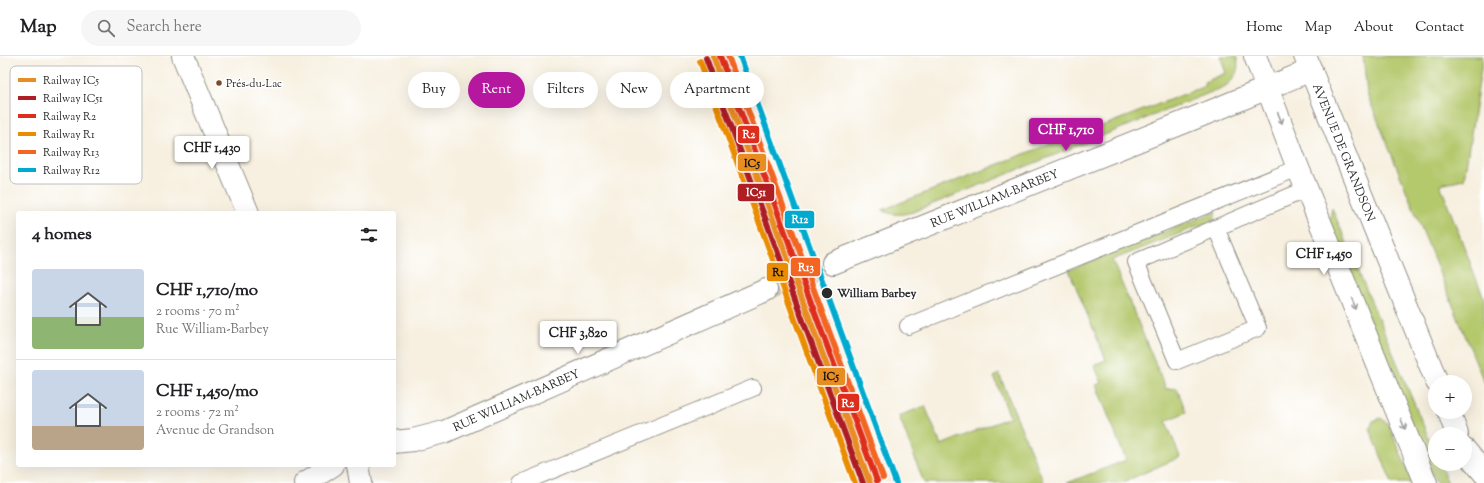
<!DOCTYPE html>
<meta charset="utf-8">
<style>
:root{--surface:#fff;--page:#f6f6f6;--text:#202124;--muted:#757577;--line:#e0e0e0;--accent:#b5179e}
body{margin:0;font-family:"Sorts Mill Goudy",serif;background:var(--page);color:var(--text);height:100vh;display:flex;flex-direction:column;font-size:15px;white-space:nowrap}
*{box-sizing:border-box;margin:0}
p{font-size:13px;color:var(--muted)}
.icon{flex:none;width:22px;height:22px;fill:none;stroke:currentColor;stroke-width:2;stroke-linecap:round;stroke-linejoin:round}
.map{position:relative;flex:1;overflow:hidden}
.panel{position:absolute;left:16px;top:155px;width:380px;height:256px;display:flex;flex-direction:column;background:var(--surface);border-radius:4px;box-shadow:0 4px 16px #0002}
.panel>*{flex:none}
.guide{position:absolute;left:408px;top:16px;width:380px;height:36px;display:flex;gap:8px}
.buttons{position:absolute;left:1428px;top:319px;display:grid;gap:8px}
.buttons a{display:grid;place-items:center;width:44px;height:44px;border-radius:50%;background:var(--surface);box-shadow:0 4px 16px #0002;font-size:20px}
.price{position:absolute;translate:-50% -34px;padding:0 9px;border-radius:4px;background:#fff;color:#222;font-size:13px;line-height:26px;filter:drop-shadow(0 1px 2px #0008)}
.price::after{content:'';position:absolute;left:50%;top:24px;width:12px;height:9px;margin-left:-6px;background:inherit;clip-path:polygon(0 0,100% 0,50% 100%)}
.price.active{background:var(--accent);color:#fff}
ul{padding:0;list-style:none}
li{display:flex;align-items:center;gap:12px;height:100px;padding:0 16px}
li+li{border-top:1px solid var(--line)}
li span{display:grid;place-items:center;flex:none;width:112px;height:80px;border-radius:4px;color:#555}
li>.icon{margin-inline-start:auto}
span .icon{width:48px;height:48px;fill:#fffc;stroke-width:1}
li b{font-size:17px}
h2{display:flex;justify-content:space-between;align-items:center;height:48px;padding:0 16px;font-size:17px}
.chip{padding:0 14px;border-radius:18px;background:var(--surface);box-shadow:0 4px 16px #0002;font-size:14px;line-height:36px}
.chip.active{background:var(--accent);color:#fff}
header{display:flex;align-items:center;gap:24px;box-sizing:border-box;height:56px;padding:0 20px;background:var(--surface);border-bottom:1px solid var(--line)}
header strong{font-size:19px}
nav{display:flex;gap:22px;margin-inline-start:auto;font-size:14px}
.search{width:280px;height:36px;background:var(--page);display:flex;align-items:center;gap:10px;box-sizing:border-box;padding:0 14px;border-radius:22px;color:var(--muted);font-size:15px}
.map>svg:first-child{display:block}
.green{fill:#b4c86c;stroke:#707a4c}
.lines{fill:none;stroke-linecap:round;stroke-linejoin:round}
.secondary-tunnel{stroke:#cec9bc;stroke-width:22;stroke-dasharray:22 11;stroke-linecap:butt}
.lane-casing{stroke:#918e86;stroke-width:18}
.street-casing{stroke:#918e86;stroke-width:24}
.secondary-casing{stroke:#918e86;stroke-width:24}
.primary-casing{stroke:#918e86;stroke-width:24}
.lane{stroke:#fff;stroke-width:16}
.street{stroke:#fff;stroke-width:22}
.secondary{stroke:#fff;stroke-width:22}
.primary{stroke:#fff;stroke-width:22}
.rail-1-casing{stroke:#fff;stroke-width:9}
.rail-2-casing{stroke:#fff;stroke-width:9}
.rail-3-casing{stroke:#fff;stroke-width:9}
.rail-4-casing{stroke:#fff;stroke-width:9}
.rail-5-casing{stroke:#fff;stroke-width:9}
.rail-6-casing{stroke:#fff;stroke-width:9}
.rail-1{stroke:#e88d21;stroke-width:6}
.rail-2{stroke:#ad1f23;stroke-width:6}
.rail-3{stroke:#dd2e1d;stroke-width:6}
.rail-4{stroke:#e98c02;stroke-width:6}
.rail-5{stroke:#f26522;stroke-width:6}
.rail-6{stroke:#00a9ce;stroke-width:6}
.oneway{stroke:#a0a0a0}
.bus-dot{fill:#7a4b2a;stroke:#fff;stroke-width:1.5}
.stop-dot{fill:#2b2b2b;stroke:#fff;stroke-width:1.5}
.labels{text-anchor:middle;stroke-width:3;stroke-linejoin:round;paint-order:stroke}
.bus-label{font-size:11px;fill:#2b2b2b;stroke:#fff;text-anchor:start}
.street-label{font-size:12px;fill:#2b2b2b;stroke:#fff}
.stop-label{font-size:12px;font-weight:bold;fill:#2b2b2b;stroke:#fff;text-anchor:start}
.key{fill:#fff;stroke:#bfbfbf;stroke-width:1}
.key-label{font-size:11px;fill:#2b2b2b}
.line-badge{stroke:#fff;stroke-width:1.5}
.badge-label{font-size:11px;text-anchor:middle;font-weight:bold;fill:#fff}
.pale-badge-label{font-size:11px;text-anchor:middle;font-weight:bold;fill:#111}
</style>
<header>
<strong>Map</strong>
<div class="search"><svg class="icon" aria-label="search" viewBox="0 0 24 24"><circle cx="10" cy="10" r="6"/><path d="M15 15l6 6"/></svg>Search here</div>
<nav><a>Home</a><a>Map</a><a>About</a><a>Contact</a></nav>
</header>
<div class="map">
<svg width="1484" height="427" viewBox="0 0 1484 427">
<rect width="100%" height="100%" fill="#fff"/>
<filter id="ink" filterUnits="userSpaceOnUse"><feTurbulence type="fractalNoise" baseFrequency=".025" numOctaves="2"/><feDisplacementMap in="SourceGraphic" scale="8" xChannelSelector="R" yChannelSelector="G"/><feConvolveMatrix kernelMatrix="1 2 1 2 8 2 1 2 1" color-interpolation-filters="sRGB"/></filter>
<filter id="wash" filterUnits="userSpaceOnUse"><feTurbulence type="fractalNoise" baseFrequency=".012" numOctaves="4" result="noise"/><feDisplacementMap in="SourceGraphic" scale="16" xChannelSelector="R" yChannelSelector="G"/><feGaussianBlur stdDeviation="0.9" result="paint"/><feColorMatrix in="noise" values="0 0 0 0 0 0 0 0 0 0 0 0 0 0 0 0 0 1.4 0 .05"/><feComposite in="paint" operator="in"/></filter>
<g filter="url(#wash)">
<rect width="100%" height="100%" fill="#f7f0e0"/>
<path class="green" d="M1220,0H1236C1241,13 1235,24 1224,31L913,156C901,159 893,160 882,154L1090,72L1092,74L1205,30L1204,26L1226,17Z
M1363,0H1483L1464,123L1440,128L1484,243V326L1367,38Z
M1332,152L1435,397V408H1440L1448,427H1436L1329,166Z
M1217,155L1214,164L1112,204L1166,333L1177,332L1186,356L1166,365L1180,401L1121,427H1067L1126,404L1096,329L1102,327L1094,309L1106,304L1069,214Z
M999,318L1044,427H924L899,360L925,350L941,389L1010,361L994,321Z
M1381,362L1388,368L1413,427H1392L1370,373L1373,365Z"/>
</g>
<g filter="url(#ink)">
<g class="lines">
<path class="secondary-tunnel" d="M766,234L833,207"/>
<defs>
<path id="lane" d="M1216,172L1258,272L1177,305L1136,206L1307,133
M908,270L1298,112
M521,427L753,332"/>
<path id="street" d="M1255,0L1298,112L1426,427
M358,409L361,427
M305,427L333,409"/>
<g id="secondary">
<path d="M183,0L248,157"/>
<path id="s1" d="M833,207L1217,53L1311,14"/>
<path id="s2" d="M394,386L413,384L444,376L766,234"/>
</g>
<g id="primary">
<path id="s3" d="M1305,0L1437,326"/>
<path d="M1449,356L1457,378"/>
<path d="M1465,394L1484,417"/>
</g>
</defs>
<use href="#lane" class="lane-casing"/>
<use href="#street" class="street-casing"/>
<use href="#secondary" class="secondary-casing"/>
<use href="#primary" class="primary-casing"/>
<use href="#lane" class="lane"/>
<use href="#street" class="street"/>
<use href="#secondary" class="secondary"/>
<use href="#primary" class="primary"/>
<defs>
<path id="rail-1" d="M713,0L870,427"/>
<path id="rail-2" d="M706,2L863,427"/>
<path id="rail-3" d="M720,0L877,425"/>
<path id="rail-4" d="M700,5L855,427"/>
<path id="rail-5" d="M728,0L883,422"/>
<path id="rail-6" d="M740,0L896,427"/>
</defs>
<use href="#rail-1" class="rail-1-casing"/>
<use href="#rail-2" class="rail-2-casing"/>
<use href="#rail-3" class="rail-3-casing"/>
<use href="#rail-4" class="rail-4-casing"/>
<use href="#rail-5" class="rail-5-casing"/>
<use href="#rail-6" class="rail-6-casing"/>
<use href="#rail-1" class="rail-1"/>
<use href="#rail-2" class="rail-2"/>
<use href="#rail-3" class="rail-3"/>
<use href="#rail-4" class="rail-4"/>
<use href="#rail-5" class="rail-5"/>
<use href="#rail-6" class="rail-6"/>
</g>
<defs><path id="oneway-shaft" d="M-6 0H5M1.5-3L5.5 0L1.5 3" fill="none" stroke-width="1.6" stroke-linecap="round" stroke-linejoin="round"/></defs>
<g class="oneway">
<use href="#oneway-shaft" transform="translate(1280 62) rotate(67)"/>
<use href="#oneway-shaft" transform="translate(1354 248) rotate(68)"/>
<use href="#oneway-shaft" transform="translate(1403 368) rotate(68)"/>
</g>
</g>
<circle class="bus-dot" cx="219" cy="27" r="3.5"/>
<circle class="stop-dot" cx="827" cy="237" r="6"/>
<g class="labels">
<g class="bus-label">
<text x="226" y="31">Prés-du-Lac</text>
</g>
<g class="street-label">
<text dy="4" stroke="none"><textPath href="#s3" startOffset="104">AVENUE DE GRANDSON</textPath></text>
<text dy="4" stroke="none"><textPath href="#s1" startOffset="174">RUE WILLIAM-BARBEY</textPath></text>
<text dy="4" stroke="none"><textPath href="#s2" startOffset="130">RUE WILLIAM-BARBEY</textPath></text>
</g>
<g class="stop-label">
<text x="837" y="241">William Barbey</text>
</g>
</g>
<rect x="10" y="10" width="132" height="118" rx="6" class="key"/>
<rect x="18" y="22" width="18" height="4" fill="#e88d21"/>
<rect x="18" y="40" width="18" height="4" fill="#ad1f23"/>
<rect x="18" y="58" width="18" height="4" fill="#dd2e1d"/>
<rect x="18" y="76" width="18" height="4" fill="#e98c02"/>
<rect x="18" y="94" width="18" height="4" fill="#f26522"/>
<rect x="18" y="112" width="18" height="4" fill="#00a9ce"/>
<g class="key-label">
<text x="43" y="28">Railway IC5</text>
<text x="43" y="46">Railway IC51</text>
<text x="43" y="64">Railway R2</text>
<text x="43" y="82">Railway R1</text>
<text x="43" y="100">Railway R13</text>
<text x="43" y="118">Railway R12</text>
</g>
<g class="line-badge">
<rect x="737" y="69" width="23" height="19" rx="4" fill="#dd2e1d"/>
<rect x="737" y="97" width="30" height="19" rx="4" fill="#e88d21"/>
<rect x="737" y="127" width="38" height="19" rx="4" fill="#ad1f23"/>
<rect x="784" y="154" width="31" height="19" rx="4" fill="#00a9ce"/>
<rect x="790" y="201" width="31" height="20" rx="4" fill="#f26522"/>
<rect x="766" y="206" width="23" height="20" rx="4" fill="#e98c02"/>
<rect x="816" y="311" width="30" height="19" rx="4" fill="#e88d21"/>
<rect x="837" y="337" width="23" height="19" rx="4" fill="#dd2e1d"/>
</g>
<g class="badge-label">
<text x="749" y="82">R2</text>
<text x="756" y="140">IC51</text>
<text x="800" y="167">R12</text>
<text x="806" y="215">R13</text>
<text x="848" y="351">R2</text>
</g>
<g class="pale-badge-label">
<text x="752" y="111">IC5</text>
<text x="778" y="220">R1</text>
<text x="831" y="324">IC5</text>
</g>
</svg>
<div class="buttons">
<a>+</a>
<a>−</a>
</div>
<b class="price active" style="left:1066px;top:96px">CHF 1,710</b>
<b class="price" style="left:212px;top:114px">CHF 1,430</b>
<b class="price" style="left:1324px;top:220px">CHF 1,450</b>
<b class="price" style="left:578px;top:299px">CHF 3,820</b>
<div class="guide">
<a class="chip">Buy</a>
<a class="chip active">Rent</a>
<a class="chip">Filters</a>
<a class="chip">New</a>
<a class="chip">Apartment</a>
</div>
<section class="panel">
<h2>4 homes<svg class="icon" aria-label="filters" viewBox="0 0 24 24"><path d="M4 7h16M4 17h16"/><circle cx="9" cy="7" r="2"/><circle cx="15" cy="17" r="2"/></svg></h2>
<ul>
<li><span style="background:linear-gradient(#c9d6e8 60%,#8fb573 0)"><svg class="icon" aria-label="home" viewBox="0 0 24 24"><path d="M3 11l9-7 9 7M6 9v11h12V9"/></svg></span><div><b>CHF 1,710/mo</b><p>2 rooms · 70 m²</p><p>Rue William-Barbey</p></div></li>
<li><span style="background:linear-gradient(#c9d6e8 70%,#b9a48a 0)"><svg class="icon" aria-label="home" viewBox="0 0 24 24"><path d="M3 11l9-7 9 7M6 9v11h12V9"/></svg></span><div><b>CHF 1,450/mo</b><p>2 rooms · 72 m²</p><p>Avenue de Grandson</p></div></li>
</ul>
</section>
</div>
